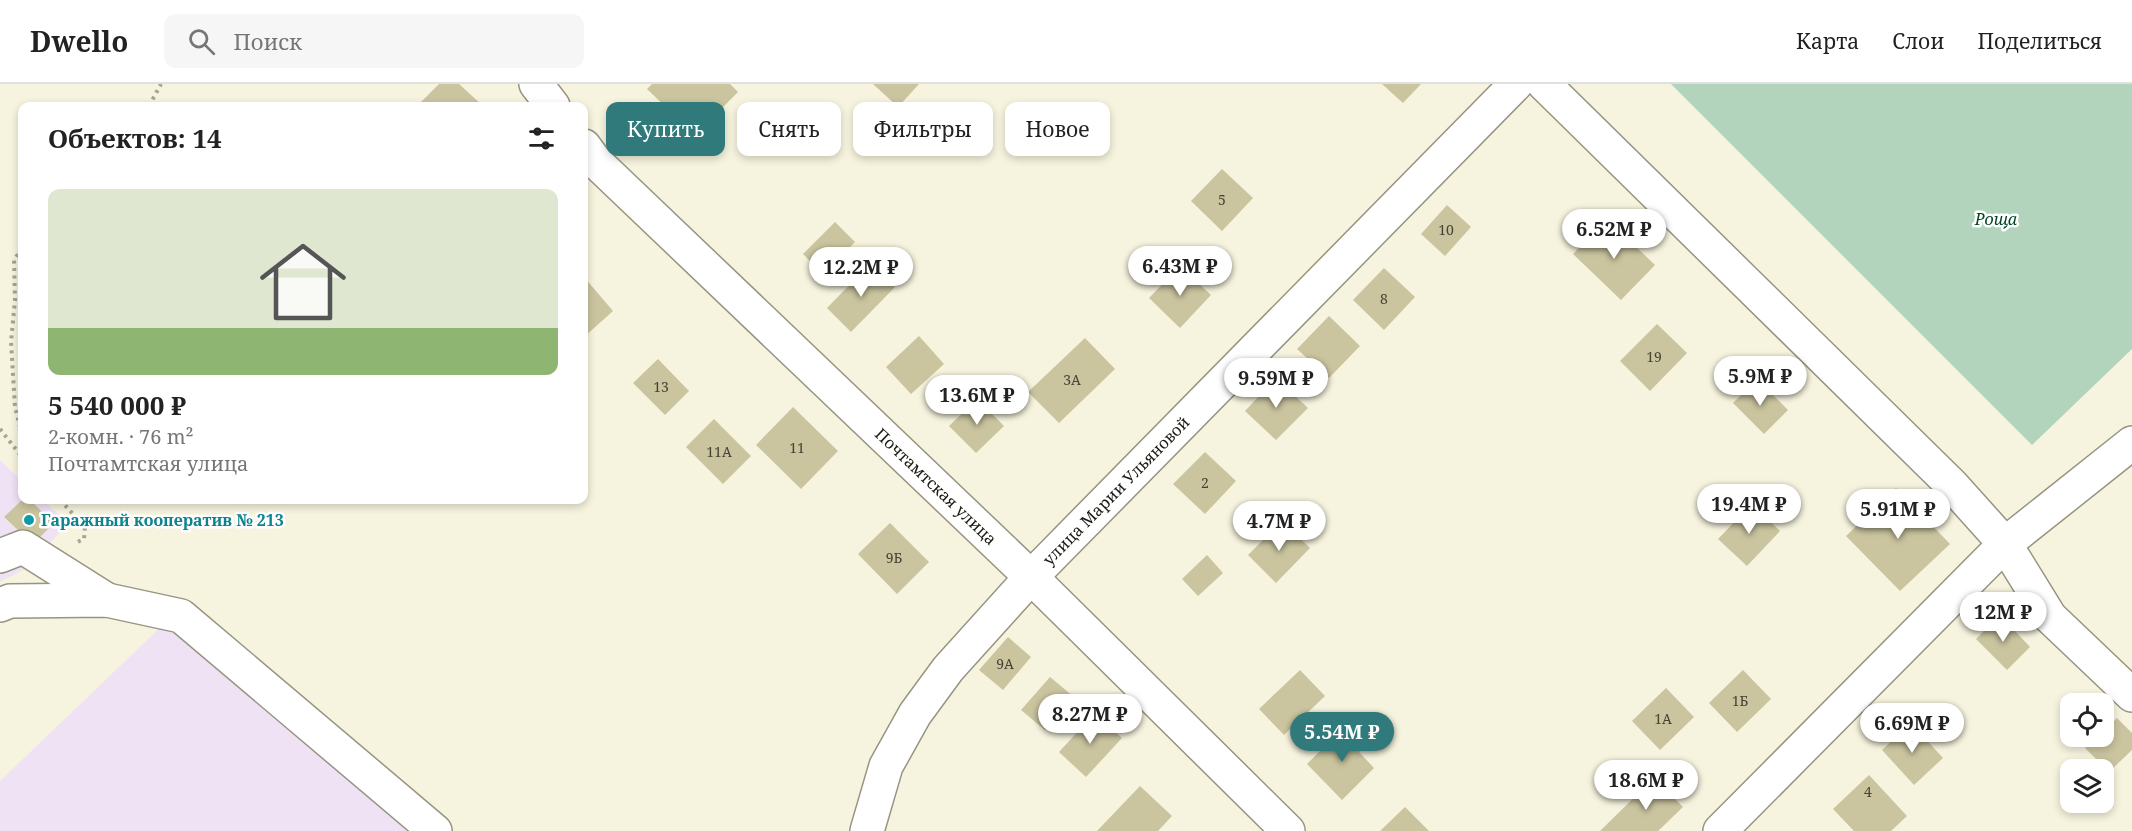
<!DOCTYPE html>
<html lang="ru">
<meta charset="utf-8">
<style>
:root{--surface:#fff;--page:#f6f6f6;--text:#222;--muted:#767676;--line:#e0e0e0;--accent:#317a7b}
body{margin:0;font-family:"Noto Serif",serif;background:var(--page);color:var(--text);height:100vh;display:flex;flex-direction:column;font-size:22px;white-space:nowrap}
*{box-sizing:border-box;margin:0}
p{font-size:20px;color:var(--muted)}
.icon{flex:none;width:33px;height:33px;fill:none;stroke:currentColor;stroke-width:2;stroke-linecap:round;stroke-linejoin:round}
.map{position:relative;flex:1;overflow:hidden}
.drawer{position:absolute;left:18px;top:18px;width:570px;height:402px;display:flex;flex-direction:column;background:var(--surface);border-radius:12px;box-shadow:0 3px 9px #0003}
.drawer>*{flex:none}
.banner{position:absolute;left:606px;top:18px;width:570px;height:54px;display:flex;gap:12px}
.buttons{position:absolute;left:2060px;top:609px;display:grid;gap:12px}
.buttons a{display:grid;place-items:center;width:54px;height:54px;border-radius:12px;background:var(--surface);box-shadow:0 3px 9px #0003;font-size:30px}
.price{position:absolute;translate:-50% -51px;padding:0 14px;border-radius:21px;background:#fff;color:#222;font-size:20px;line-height:39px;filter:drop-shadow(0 2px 3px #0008)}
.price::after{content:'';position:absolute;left:50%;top:36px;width:18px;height:14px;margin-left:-9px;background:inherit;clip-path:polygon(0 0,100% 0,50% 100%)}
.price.active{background:var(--accent);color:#fff}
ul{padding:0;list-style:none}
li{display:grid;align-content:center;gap:12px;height:318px;padding:0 30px}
li span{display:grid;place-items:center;height:186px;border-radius:12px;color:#555}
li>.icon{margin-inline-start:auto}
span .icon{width:108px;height:108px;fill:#fffc;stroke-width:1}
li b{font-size:26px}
h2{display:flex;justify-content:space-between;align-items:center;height:72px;padding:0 30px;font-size:26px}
.pill{padding:0 21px;border-radius:12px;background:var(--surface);box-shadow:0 3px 9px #0003;font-size:21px;line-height:54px}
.pill.active{background:var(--accent);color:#fff}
header{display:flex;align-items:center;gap:36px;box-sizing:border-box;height:84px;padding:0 30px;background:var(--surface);border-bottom:2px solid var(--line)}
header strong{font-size:28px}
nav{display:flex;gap:33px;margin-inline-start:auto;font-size:21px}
.search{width:420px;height:54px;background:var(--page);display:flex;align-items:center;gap:15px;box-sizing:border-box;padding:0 21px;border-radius:12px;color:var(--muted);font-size:22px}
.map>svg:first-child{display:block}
.industrial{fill:#f0e2f5}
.green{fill:#b2d4bd}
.building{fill:#cac49f}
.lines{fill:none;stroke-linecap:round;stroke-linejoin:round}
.minor-casing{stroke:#979481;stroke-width:36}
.path{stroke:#a6a494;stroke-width:4;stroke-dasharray:3 4.5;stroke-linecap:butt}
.minor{stroke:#fff;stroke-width:33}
.culture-dot{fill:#0f9aa8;stroke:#fff;stroke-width:2}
.labels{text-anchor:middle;stroke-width:5;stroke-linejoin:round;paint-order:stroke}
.number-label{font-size:14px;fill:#474435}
.park-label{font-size:16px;font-style:italic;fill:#034325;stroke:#fff}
.street-label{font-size:16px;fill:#1b1a12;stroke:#fff}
.culture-label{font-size:16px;font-weight:bold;fill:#0d838f;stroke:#fff;text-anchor:start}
</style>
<header>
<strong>Dwello</strong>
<div class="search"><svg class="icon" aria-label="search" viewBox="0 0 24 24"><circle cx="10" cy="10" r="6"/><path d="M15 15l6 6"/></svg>Поиск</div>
<nav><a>Карта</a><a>Слои</a><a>Поделиться</a></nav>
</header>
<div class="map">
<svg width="2132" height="747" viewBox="0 0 2132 747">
<rect width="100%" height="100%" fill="#f6f3de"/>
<path class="industrial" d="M0,376L22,397V416H43L68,439L29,483L0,498Z
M167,537L411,747H0V697Z"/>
<path class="green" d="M1671,0H2132V265L2032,361Z"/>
<path class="building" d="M439,0H459L483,22H417Z
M652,0H730L738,8L695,51L647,5Z
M873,0H919L898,23Z
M1382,0H1421L1403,19Z
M1222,85L1253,114L1222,147L1191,117Z
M1447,121L1471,143L1445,172L1421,150Z
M1607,135L1655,181L1621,216L1573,170Z
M835,138L855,158L823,190L803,170Z
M871,179L895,203L851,248L827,224Z
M1180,182L1211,211L1180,244L1149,214Z
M1384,184L1415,213L1384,246L1353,216Z
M584,193L613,227L584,253Z
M1329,232L1360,262L1329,294L1297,265Z
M1657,240L1687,269L1650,307L1620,277Z
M919,252L944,280L911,310L886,283Z
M1085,254L1115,285L1059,339L1028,308Z
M658,275L689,307L665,331L633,299Z
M1276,294L1308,324L1276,356L1245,327Z
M1757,295L1788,326L1764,350L1733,319Z
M977,315L1004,342L976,369L949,342Z
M793,323L838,367L801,405L756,361Z
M714,335L751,372L723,400L686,363Z
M1205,368L1236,397L1205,430L1173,400Z
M1896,404L1950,460L1900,507L1846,452Z
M22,416H30L54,439L33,460L4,433Z
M1752,420L1780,447L1747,482L1718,455Z
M1282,437L1310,464L1276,499L1248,471Z
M890,439L929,478L897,510L858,470Z
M1207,471L1223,489L1198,512L1182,495Z
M2000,531L2030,563L2007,586L1976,555Z
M1008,553L1031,573L1003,606L979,586Z
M1300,586L1325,612L1284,651L1259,625Z
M1743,586L1771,615L1737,648L1709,619Z
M1050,593L1074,613L1045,646L1021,626Z
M1666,604L1694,633L1660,666L1632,637Z
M1095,629L1122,654L1086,693L1059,668Z
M2117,634L2132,649V666L2109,688L2085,664L2097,652H2103V647Z
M1911,639L1943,674L1914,701L1882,666Z
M1346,641L1367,661L1359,668L1374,684L1342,716L1307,680Z
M1869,691L1907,732L1891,747H1854L1833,725Z
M1654,694L1683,723L1658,747H1600Z
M1140,702L1172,732L1158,747H1097Z
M1405,723L1429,747H1380Z"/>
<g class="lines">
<defs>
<g id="minor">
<path d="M536,0L553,22"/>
<path d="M1544,0L1952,401L2005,460L2050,533L2132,611"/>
<path id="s1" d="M584,62L595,77L1031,493L1288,747"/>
<path d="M0,472L23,463L107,516"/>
<path d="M0,521L10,517L107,516L181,532L435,747"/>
<path id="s2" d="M867,747L886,682L915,630L948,585L1031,493L1516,0"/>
<path d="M1720,747L2005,460L2132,359"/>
</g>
</defs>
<use href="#minor" class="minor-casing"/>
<path class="path" d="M149,22L161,0
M22,164L14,176L15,216L11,258L15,323L22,351
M0,345L22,373
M60,416L85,443L84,455L75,459"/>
<use href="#minor" class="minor"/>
</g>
<circle class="culture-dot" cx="29" cy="436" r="6"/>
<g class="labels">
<g class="number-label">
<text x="1222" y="121">5</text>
<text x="1446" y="151">10</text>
<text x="1384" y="220">8</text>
<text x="1654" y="278">19</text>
<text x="1072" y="301">3А</text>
<text x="661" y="308">13</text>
<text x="797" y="369">11</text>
<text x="719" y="373">11А</text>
<text x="1205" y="404">2</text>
<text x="894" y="479">9Б</text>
<text x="1005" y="585">9А</text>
<text x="1740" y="622">1Б</text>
<text x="1663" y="640">1А</text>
<text x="1868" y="713">4</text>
</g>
<g class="park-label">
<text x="1996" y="141">Роща</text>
</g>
<g class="street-label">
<text dy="6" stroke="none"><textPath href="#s1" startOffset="490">Почтамтская улица</textPath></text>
<text dy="6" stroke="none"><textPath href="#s2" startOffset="428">улица Марии Ульяновой</textPath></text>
</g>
<g class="culture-label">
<text x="41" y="442">Гаражный кооператив № 213</text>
</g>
</g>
</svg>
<div class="buttons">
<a><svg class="icon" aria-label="locate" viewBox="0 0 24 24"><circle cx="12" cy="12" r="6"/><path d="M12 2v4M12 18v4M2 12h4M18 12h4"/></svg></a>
<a><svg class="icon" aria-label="layers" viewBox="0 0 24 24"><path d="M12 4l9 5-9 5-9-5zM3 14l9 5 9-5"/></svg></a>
</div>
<b class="price" style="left:1614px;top:176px">6.52M ₽</b>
<b class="price" style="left:1180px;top:213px">6.43M ₽</b>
<b class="price" style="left:861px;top:214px">12.2M ₽</b>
<b class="price" style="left:1760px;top:323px">5.9M ₽</b>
<b class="price" style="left:1276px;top:325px">9.59M ₽</b>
<b class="price" style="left:977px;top:342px">13.6M ₽</b>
<b class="price" style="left:1749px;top:451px">19.4M ₽</b>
<b class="price" style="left:1898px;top:456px">5.91M ₽</b>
<b class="price" style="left:1279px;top:468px">4.7M ₽</b>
<b class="price" style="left:2003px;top:559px">12M ₽</b>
<b class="price" style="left:1090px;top:661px">8.27M ₽</b>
<b class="price" style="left:1912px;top:670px">6.69M ₽</b>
<b class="price active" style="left:1342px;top:679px">5.54M ₽</b>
<b class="price" style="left:1646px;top:727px">18.6M ₽</b>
<div class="banner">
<a class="pill active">Купить</a>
<a class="pill">Снять</a>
<a class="pill">Фильтры</a>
<a class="pill">Новое</a>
</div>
<section class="drawer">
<h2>Объектов: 14<svg class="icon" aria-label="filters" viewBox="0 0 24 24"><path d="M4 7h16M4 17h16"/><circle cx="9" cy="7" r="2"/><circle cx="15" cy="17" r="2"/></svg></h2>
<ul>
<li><span style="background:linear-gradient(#dfe7d0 75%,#8fb573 0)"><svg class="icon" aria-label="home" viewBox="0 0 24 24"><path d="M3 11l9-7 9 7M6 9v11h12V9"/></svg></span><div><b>5 540 000 ₽</b><p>2-комн. · 76 m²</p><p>Почтамтская улица</p></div></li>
</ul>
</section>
</div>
